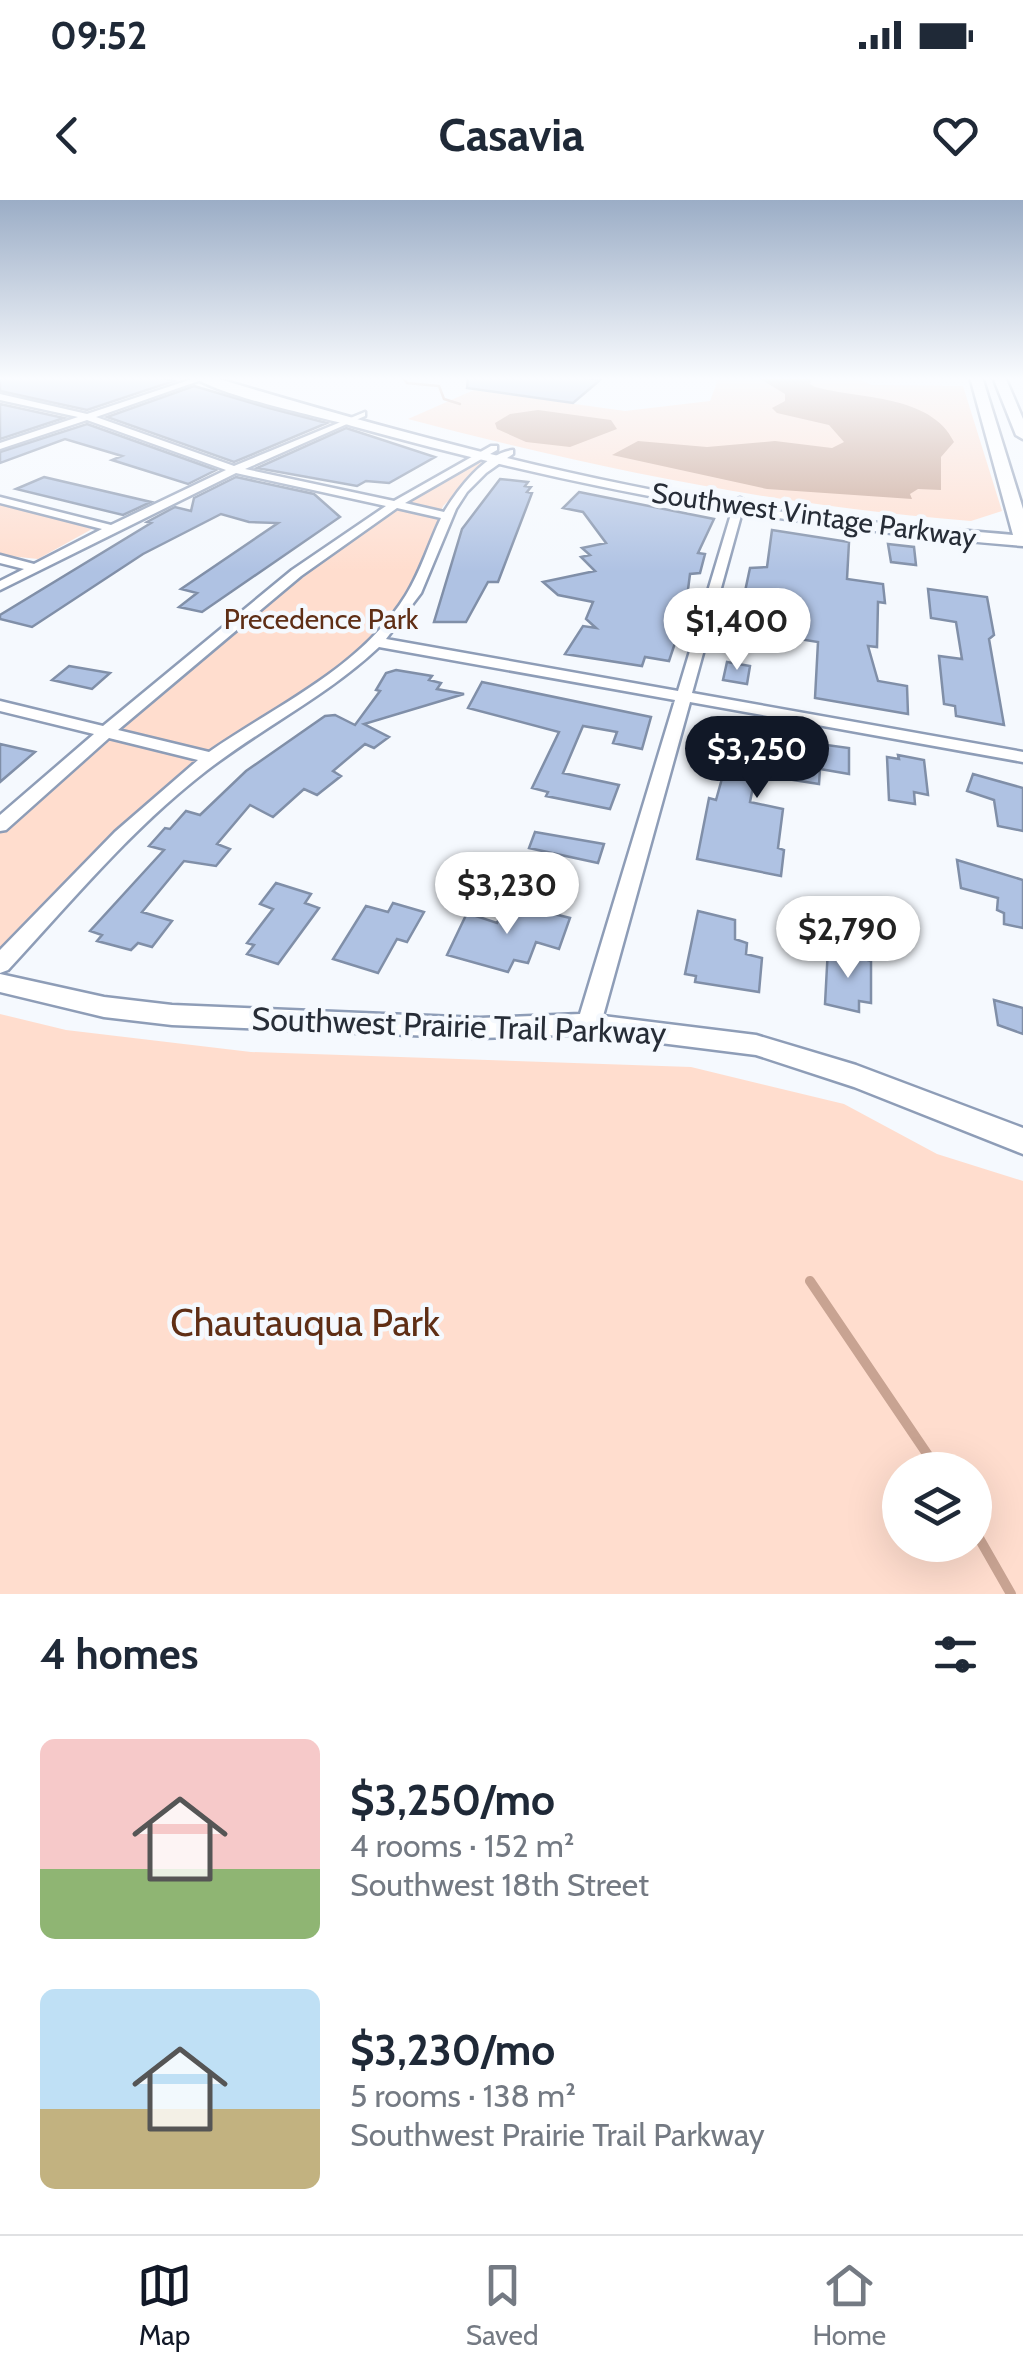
<!DOCTYPE html>
<meta charset="utf-8">
<style>
:root{--surface:#fff;--page:#f6f6f7;--text:#1f2937;--muted:#747a83;--line:#e0e1e3;--accent:#111827}
body{margin:0;font-family:Cabin,sans-serif;background:var(--page);color:var(--text);height:100vh;display:flex;flex-direction:column;font-size:38px;white-space:nowrap}
*{box-sizing:border-box;margin:0}
p{font-size:32px;color:var(--muted)}
.icon{flex:none;width:55px;height:55px;fill:none;stroke:currentColor;stroke-width:2;stroke-linecap:round;stroke-linejoin:round}
.map{position:relative;height:1394px;overflow:hidden}
.details{display:flex;flex-direction:column;background:var(--surface);flex:1}
.details>*{flex:none}
.controls{position:absolute;left:882px;top:1252px;display:grid;gap:20px}
.controls a{display:grid;place-items:center;width:110px;height:110px;border-radius:50%;background:var(--surface);box-shadow:0 10px 40px #0002;font-size:50px}
.price{position:absolute;translate:-50% -85px;padding:0 22px;border-radius:35px;background:#fff;color:#222;font-size:32px;line-height:65px;filter:drop-shadow(0 2px 5px #0008)}
.price::after{content:'';position:absolute;left:50%;top:60px;width:30px;height:22px;margin-left:-15px;background:inherit;clip-path:polygon(0 0,100% 0,50% 100%)}
.price.on{background:var(--accent);color:#fff}
ul{padding:0;list-style:none}
li{display:flex;align-items:center;gap:30px;height:250px;padding:0 40px}
li span{display:grid;place-items:center;flex:none;width:280px;height:200px;border-radius:15px;color:#555}
li>.icon{margin-inline-start:auto}
span .icon{width:120px;height:120px;fill:#fffc;stroke-width:1}
li b{font-size:42px}
h2{display:flex;justify-content:space-between;align-items:center;height:120px;padding:0 40px;font-size:42px}
.status{display:flex;justify-content:space-between;align-items:center;height:70px;padding:0 50px;background:var(--surface);direction:ltr}
.status svg{height:28px;fill:currentColor}
header{display:flex;justify-content:space-between;align-items:center;height:130px;padding:0 40px;background:var(--surface);font-size:45px;font-weight:700}
.tab-bar{display:flex;justify-content:space-around;align-items:center;height:140px;border-top:2px solid var(--line);background:var(--surface);font-size:28px;color:var(--muted)}
.tab-bar a{display:grid;justify-items:center;gap:5px}
.tab-bar .on{color:var(--accent)}
.map>svg:first-child{display:block}
.green{fill:#ffddce;fill-rule:evenodd}
.water{fill:#c8a392}
.lines{fill:none;stroke-linecap:round;stroke-linejoin:round}
.stream-far1{stroke:#c8a392;stroke-width:2.5}
.stream{stroke:#c8a392;stroke-width:10}
.building{fill:#afc2e3;stroke:#808fa8;stroke-width:2.5}
.street-casing{stroke:#8e9db7;stroke-width:5}
.secondary-casing{stroke:#8e9db7;stroke-width:5}
.street{fill:#fff;fill-rule:evenodd}
.secondary{fill:#fff;fill-rule:evenodd}
.labels{text-anchor:middle;stroke-width:9;stroke-linejoin:round;paint-order:stroke}
.far-street-label{font-size:28px;fill:#272d37;stroke:#f5f9fe}
.far-park-label{font-size:28px;fill:#5f2e15;stroke:#f5f9fe}
.street-label{font-size:32px;fill:#272d37;stroke:#f5f9fe}
.near-park-label{font-size:38px;fill:#5f2e15;stroke:#f5f9fe}
</style>
<div class="status"><b>09:52</b><svg viewBox="0 0 49 12"><path d="M0 12V9h3v3zM5 12V6h3v6zM10 12V3h3v9zM15 12V0h3v12zM26 1h20v11H26zM47 4h2v5h-2z"/></svg></div>
<header><svg class="icon" aria-label="back" viewBox="0 0 24 24"><path d="M15 5l-7 7 7 7"/></svg>Casavia<svg class="icon" aria-label="heart" viewBox="0 0 24 24"><path d="M12 20l-8-8c-3-5 5-10 8-4 3-6 11-1 8 4z"/></svg></header>
<div class="map">
<svg width="1023" height="1394" viewBox="0 0 1023 1394">
<rect width="100%" height="100%" fill="#f5f9fe"/>
<path class="green" d="M713,177H853L872,185L963,186L1002,311L971,321C778,306 594,268 408,219L474,190L625,211L710,201L717,182Z
M475,261L486,264L443,306L413,386L363,447L315,486L239,534L0,750V633C152,499 297,361 475,261Z
M0,303L92,329L38,359L0,355Z
M0,814L66,830L251,852L691,867L844,904L937,954L1023,981V1394H0ZM975,1270V1345H900V1270Z"/>
<path class="water" d="M757,177H812L810,184L815,187C858,199 931,194 954,242L941,257V290L918,289L910,294L912,299L767,289L612,255L638,241L707,247L775,241L832,248L844,242L829,225L777,213L772,208L785,201V194Z
M538,210L611,220L617,229L570,247L526,242L497,229L495,223L510,214Z"/>
<g class="lines">
<path class="stream-far1" d="M402,177L407,183L439,186L444,199L460,204"/>
<path class="stream" d="M810,1081L938,1270
M975,1331L1011,1394"/>
</g>
<path class="building" d="M0,177H158L174,181L87,210L0,191Z
M468,177H580L600,180L573,203L467,188Z
M194,186L269,208L327,223L234,262L107,217Z
M0,204L64,218L0,239Z
M87,224L216,270L188,284L112,260L122,256L65,239L0,263V252Z
M346,228L435,257L389,283L366,281L357,286L257,268Z
M44,277L61,281L151,302L123,315L16,289Z
M236,277L314,294L340,317L202,412L179,407L197,393L181,389L278,323L249,322L221,314L143,354L32,427L0,419V415L151,323L147,322L175,307L191,311L194,298Z
M500,279L528,282L525,286L531,287L527,292L532,293L498,382H488L466,422H434L462,329Z
M579,292L714,319L698,353L705,354L700,373L690,374L685,413L669,461L645,457L642,466L565,454L583,426L596,428L586,419L593,402L558,395L543,382L595,371L581,357L590,355L582,348L606,343L583,312L563,308Z
M772,330L849,342L847,379L883,384L885,403L878,402L877,447L868,446L878,481L907,486L908,514L815,498L818,442L737,429L750,368L767,367Z
M888,344L914,347L916,365L891,362Z
M928,389L987,397L994,435L989,439L1004,525L956,516L955,506L944,504L939,456L962,459L956,422L931,418Z
M727,462L750,466L747,484L723,480Z
M69,466L110,473L92,489L52,480Z
M396,470L432,476L429,480L441,483L437,489L464,494L364,524L389,537L374,548L365,544L333,571L341,576L317,595L304,589L273,617L250,605L217,644L230,649L216,666L184,661L142,712L172,721L152,747L138,743L131,750L97,741L102,735L90,731L164,650L149,646L165,628L170,629L186,611L200,615L246,571L325,516L335,515L355,525L380,491L376,490L386,473Z
M482,482L651,517L642,549L613,543L617,532L583,526L563,573L619,585L610,609L546,596L548,592L532,588L559,532L468,508Z
M736,531L797,546V541L849,548V574L820,569L819,584L793,580L795,563L759,557L750,602L783,609L778,648L784,650L781,676L697,659L709,598L716,600L726,564L719,562L725,535L735,537Z
M0,544L35,552L0,582Z
M898,555L924,560L928,595L914,592L915,604L889,600L887,557L899,559Z
M973,574L1023,588V631L998,626L994,600L967,591Z
M535,632L604,644L598,663L529,648Z
M957,660L1023,680V728L1004,724V713L997,710L998,698L961,688Z
M276,683L311,694L305,703L319,708L278,764L247,754L254,745L247,743L273,709L260,704Z
M393,703L424,712L407,742L397,739L378,773L333,759L366,706L388,712Z
M522,706L570,718L559,749L536,742L528,763L514,760L508,772L447,755L467,713L497,723L503,710L519,713Z
M698,711L735,720V739L747,743L746,754L762,758L759,792L695,782L696,776L685,774Z
M828,748L871,761V803L859,801V812L825,804Z
M994,800L1023,808V834L998,825Z"/>
<g class="lines">
<defs>
<path id="street" d="M198,177L207,178L96,217L234,266L365,212V216L245,269L394,301L491,246H497V250L405,303L444,312C458,289 485,253 513,250V254L486,273L467,292L456,309L421,393L386,439L678,491L735,301L740,298L745,301L692,493L1023,552V562L690,502L603,816L756,835L856,865L1023,928V954L854,887L756,855L589,834L480,838L172,825L104,817L0,792V774L104,797L172,805L480,818L580,814L675,500L379,447C327,496 263,527 206,571C132,628 71,702 8,770L0,773V750L115,632L198,560L109,538L6,630L0,631V615L94,534L0,511V501L103,526L292,370L386,306L236,273L0,390V381L24,369L0,363V355L34,364L102,329L0,303V297L111,325L226,270L87,220L0,249V243L78,217L0,200V194L87,214ZM397,308L441,318C429,343 421,371 406,395C360,469 278,504 209,552L118,530L301,376Z"/>
<path id="secondary" d="M193,177H212C386,229 562,277 742,306C832,320 923,327 1013,335L970,177H982L1023,309V346C788,327 579,289 352,226C310,214 227,198 193,177Z
M993,177H1005L1023,219V239L1016,235Z"/>
</defs>
<use href="#street" class="street-casing"/>
<use href="#secondary" class="secondary-casing"/>
<use href="#street" class="street"/>
<use href="#secondary" class="secondary"/>
</g>
<linearGradient id="sky" x2="0" y2="1"><stop stop-color="#9badc6"/><stop offset="0.48" stop-color="#fafcff"/><stop offset="1" stop-color="#fafcff" stop-opacity="0"/></linearGradient>
<rect width="1023" height="372" fill="url(#sky)"/>
<g class="labels">
<g class="far-street-label">
<text transform="translate(814 315) rotate(8)" y="10">Southwest Vintage Parkway</text>
</g>
<g class="far-park-label">
<text x="321" y="429">Precedence Park</text>
</g>
<g class="street-label">
<text transform="translate(459 826) rotate(2)" y="11">Southwest Prairie Trail Parkway</text>
</g>
<g class="near-park-label">
<text x="305" y="1136">Chautauqua Park</text>
</g>
</g>
</svg>
<div class="controls">
<a><svg class="icon" aria-label="layers" viewBox="0 0 24 24"><path d="M12 4l9 5-9 5-9-5zM3 14l9 5 9-5"/></svg></a>
</div>
<b class="price" style="left:737px;top:473px">$1,400</b>
<b class="price on" style="left:757px;top:601px">$3,250</b>
<b class="price" style="left:507px;top:737px">$3,230</b>
<b class="price" style="left:848px;top:781px">$2,790</b>
</div>
<section class="details">
<h2>4 homes<svg class="icon" aria-label="filters" viewBox="0 0 24 24"><path d="M4 7h16M4 17h16"/><circle cx="9" cy="7" r="2"/><circle cx="15" cy="17" r="2"/></svg></h2>
<ul>
<li><span style="background:linear-gradient(#f6c9c9 65%,#8fb573 0)"><svg class="icon" aria-label="home" viewBox="0 0 24 24"><path d="M3 11l9-7 9 7M6 9v11h12V9"/></svg></span><div><b>$3,250/mo</b><p>4 rooms · 152 m²</p><p>Southwest 18th Street</p></div></li>
<li><span style="background:linear-gradient(#bfe0f5 60%,#c2b280 0)"><svg class="icon" aria-label="home" viewBox="0 0 24 24"><path d="M3 11l9-7 9 7M6 9v11h12V9"/></svg></span><div><b>$3,230/mo</b><p>5 rooms · 138 m²</p><p>Southwest Prairie Trail Parkway</p></div></li>
</ul>
</section>
<nav class="tab-bar">
<a class="on"><svg class="icon" aria-label="map" viewBox="0 0 24 24"><path d="M3 6l6-2 6 2 6-2v14l-6 2-6-2-6 2zM9 4v14M15 6v14"/></svg>Map</a>
<a><svg class="icon" aria-label="saved" viewBox="0 0 24 24"><path d="M7 4h10v16l-5-4-5 4z"/></svg>Saved</a>
<a><svg class="icon" aria-label="home" viewBox="0 0 24 24"><path d="M3 11l9-7 9 7M6 9v11h12V9"/></svg>Home</a>
</nav>
